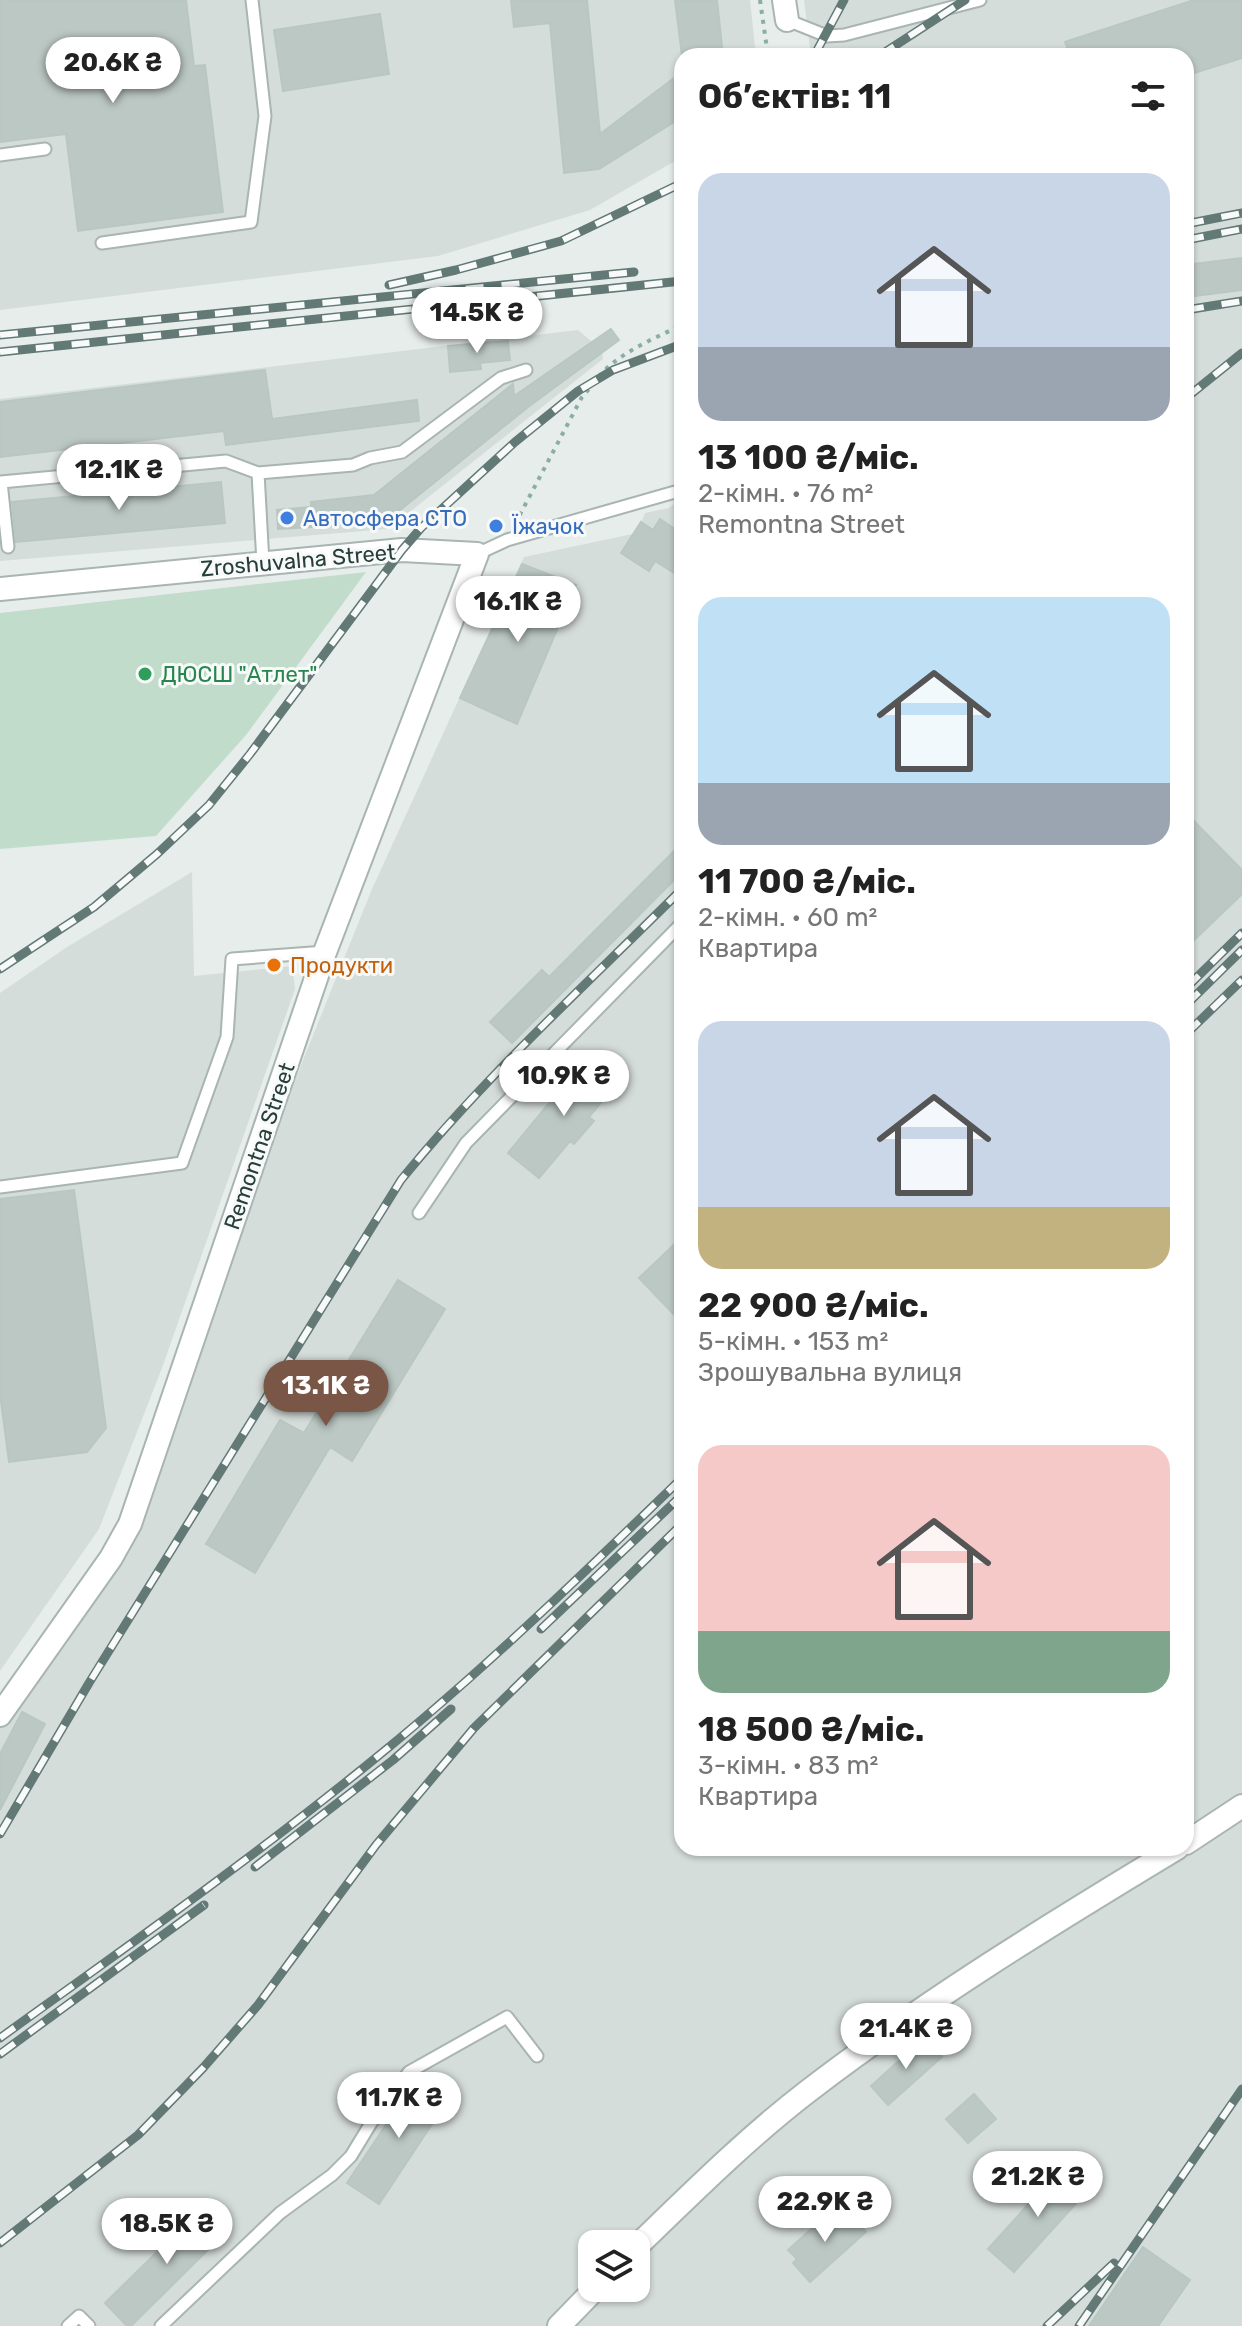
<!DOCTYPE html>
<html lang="uk">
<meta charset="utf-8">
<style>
:root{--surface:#fff;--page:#f6f6f6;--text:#222;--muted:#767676;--accent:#795645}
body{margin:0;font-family:Rubik,sans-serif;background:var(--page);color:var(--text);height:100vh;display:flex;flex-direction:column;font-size:30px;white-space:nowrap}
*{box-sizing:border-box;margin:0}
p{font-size:26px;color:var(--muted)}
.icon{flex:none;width:44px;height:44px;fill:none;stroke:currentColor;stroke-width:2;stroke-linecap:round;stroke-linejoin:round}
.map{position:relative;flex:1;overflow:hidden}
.panel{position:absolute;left:674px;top:48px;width:520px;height:1808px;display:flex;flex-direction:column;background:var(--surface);border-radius:24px;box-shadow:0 2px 6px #0004}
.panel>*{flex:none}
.buttons{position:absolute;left:578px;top:2230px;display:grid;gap:16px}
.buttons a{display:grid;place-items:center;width:72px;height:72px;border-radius:16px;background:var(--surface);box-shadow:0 2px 6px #0004;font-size:40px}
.price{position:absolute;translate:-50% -68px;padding:0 18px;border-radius:28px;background:#fff;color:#222;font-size:26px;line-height:52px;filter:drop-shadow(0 2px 4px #0008)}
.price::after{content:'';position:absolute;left:50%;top:48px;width:24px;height:18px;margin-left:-12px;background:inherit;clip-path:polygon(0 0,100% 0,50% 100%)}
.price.current{background:var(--accent);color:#fff}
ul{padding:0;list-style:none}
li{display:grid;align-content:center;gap:16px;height:424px;padding:0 24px}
li span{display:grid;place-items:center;height:248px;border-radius:24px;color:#555}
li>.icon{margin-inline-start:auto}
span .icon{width:144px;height:144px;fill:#fffc;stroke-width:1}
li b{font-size:34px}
h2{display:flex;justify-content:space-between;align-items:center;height:96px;padding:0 24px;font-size:34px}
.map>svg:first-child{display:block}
.built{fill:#d5ddda;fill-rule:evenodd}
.green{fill:#c2dccb}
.building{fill:#bcc8c4;stroke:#b9c7c2;stroke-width:2}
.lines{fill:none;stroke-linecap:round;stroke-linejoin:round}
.service-casing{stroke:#a9b5b2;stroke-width:15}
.minor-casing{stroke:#a9b5b2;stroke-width:26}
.path{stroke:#8aada5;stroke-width:4;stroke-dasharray:4 6;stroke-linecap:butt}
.service{stroke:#fff;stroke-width:11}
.minor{stroke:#fff;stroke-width:22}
.rail-casing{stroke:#627975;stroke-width:9}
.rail{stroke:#f7faf9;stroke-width:6;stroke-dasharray:18;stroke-linecap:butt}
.shop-dot{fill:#3f7fe0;stroke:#f7faf9;stroke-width:3}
.leisure-dot{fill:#2e9e5b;stroke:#f7faf9;stroke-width:3}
.food-dot{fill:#e8710a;stroke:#f7faf9;stroke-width:3}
.labels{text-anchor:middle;stroke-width:6;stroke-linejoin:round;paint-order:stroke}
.shop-label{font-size:22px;fill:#366cbe;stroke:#f7faf9;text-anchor:start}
.street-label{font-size:22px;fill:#273e3a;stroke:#f7faf9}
.leisure-label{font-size:22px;fill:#27864d;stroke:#f7faf9;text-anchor:start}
.food-label{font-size:22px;fill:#c56008;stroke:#f7faf9;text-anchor:start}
</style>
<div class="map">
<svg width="1242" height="2326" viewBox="0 0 1242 2326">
<rect width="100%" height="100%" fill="#e6edeb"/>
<path class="built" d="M0,0H750L756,56H682V157L590,210L438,256L0,310Z
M804,0H1242V2326H0V1727L129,1547L173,1434L295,1080L372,889L524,557L637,533L645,513L669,508L682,498V1848H1186V56H811ZM592,2244H636V2288H592Z
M578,330L602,350L603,359L388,529L0,561V399Z
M192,872L194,976L292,966L295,989L162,1368L99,1529L0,1671V993L67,947Z"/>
<path class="green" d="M366,572L246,735L156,836L0,849V613Z"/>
<path class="building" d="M0,0H186L194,66L205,65L223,212L78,231L66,134L0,142Z
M511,0H587L600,134L682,72V117L599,169L564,173L550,23L514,27Z
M675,0H717L723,56H682Z
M1194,0H1242V58L1191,74L1186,56H1070L1065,42Z
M380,14L389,74L283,91L274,30Z
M1242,258V290L1186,297V265Z
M611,329L619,340L528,407L384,523L278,529L277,510L311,507V502L374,495L513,384L514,396Z
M508,341L510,360L480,363L481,369L450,372L448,346Z
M265,370L272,419L417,400L419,421L226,445L224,431L0,457V402Z
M221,482L225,523L16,542L12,502Z
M660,519L682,534V578L655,561L649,571L621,553L641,522L653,530Z
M522,564L576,585L517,724L460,698Z
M1186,813L1242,870V894L1186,948Z
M682,843V872L512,1043L490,1022L542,970L549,977Z
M587,1057L618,1082L589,1117L594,1121L574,1144L570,1141L539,1178L508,1153Z
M74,1190L106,1428L87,1452L9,1462L0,1394V1199Z
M682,1237V1323L639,1278Z
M398,1280L445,1309L352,1461L330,1447L255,1573L206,1544L280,1420L304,1433Z
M22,1712L45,1724L0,1810V1754Z
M924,2038L942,2057L888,2105L871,2086Z
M419,2076L450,2097L379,2204L347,2183Z
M974,2094L996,2119L968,2143L946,2119Z
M1063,2166L1089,2189L1014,2272L988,2249Z
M205,2205L229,2229L131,2326H127L105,2303Z
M831,2211L840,2220L848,2213L866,2232L810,2282L793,2263L797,2259L788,2250Z
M1143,2247L1190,2280L1158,2326H1089Z"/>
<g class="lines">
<defs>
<path id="service" d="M787,20L827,36L844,35L980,0
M0,155L45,149
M102,243L251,222L265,116L252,0
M8,547L1,482L226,461L258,473
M477,554L507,540L682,490
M263,563L258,473L353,465L370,458L402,452L501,378L526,370
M0,1187L182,1163L227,1037L232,959L325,952
M419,1213L466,1143L682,923
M68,2326L79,2316L89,2326
M161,2326L280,2213L332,2175L351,2156L371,2123L409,2072L507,2017L537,2056"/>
<path id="minor" d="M784,0L787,20
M0,589L402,550L477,554L325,952L130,1524L111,1558L0,1715
M1186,1843L1242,1806
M636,2247C691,2194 746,2139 807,2092C924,2002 1051,1924 1177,1848
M559,2326L596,2288"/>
</defs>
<use href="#service" class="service-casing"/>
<use href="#minor" class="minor-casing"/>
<path class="path" d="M760,0L768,56
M515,524L582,397C592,386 601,372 613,363C633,347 659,336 682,325"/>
<use href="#service" class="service"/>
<use href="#minor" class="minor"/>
<defs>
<path id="rail" d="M814,56L844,0
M879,56L965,0
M1186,224L1242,213
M1186,240L1242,229
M389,285L456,270L561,241L682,183
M1186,310L1242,301
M0,335L634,272
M0,352L682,281
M1186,398L1242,353
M0,969L94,907L157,854L209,805L250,754L402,550L421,528L515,442L578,391L613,370L682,344
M1186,988L1242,933
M1186,1005L1242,950
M1186,1034L1242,980
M541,1629L682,1495
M0,1834L89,1683L401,1180C486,1075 587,984 682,889
M255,1867L393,1760L451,1709
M0,2038C129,1945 260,1853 383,1752C488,1666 585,1572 682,1478
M0,2054L204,1905
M0,2243L138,2135L203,2068L258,2005L376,1845L474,1728L682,1524
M1047,2326L1114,2263
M1079,2326L1242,2089"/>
</defs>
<use href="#rail" class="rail-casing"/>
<use href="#rail" class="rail"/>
</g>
<g class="shop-dot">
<circle cx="287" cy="518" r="8"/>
<circle cx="496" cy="526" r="8"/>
</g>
<circle class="leisure-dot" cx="145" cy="674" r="8"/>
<circle class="food-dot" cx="274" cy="965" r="8"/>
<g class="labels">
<g class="shop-label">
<text x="303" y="526">Автосфера СТО</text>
<text x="512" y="534">Їжачок</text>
</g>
<g class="street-label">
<text transform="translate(298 560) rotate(-5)" y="8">Zroshuvalna Street</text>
<text transform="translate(259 1146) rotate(-71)" y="8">Remontna Street</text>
</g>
<g class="leisure-label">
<text x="161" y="682">ДЮСШ "Атлет"</text>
</g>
<g class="food-label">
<text x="290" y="973">Продукти</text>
</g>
</g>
</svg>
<div class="buttons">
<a><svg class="icon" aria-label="layers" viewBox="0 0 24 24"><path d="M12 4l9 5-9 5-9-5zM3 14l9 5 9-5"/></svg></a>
</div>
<b class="price" style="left:113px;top:105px">20.6K ₴</b>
<b class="price" style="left:477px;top:355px">14.5K ₴</b>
<b class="price" style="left:119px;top:512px">12.1K ₴</b>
<b class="price" style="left:518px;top:644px">16.1K ₴</b>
<b class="price" style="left:564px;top:1118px">10.9K ₴</b>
<b class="price current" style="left:326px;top:1428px">13.1K ₴</b>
<b class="price" style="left:906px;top:2071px">21.4K ₴</b>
<b class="price" style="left:399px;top:2140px">11.7K ₴</b>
<b class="price" style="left:1038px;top:2219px">21.2K ₴</b>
<b class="price" style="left:825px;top:2244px">22.9K ₴</b>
<b class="price" style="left:167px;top:2266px">18.5K ₴</b>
<section class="panel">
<h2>Об’єктів: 11<svg class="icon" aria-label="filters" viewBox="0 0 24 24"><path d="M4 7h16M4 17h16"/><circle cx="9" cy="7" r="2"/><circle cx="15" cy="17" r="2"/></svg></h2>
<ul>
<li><span style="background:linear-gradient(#c9d6e8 70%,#9aa5b1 0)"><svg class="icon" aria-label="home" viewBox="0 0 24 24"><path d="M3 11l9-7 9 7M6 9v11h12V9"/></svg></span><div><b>13 100 ₴/міс.</b><p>2-кімн. · 76 m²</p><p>Remontna Street</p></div></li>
<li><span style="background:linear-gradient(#bfe0f5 75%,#9aa5b1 0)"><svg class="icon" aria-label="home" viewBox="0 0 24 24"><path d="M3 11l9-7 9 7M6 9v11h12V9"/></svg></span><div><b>11 700 ₴/міс.</b><p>2-кімн. · 60 m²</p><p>Квартира</p></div></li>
<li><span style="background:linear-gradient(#c9d6e8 75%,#c2b280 0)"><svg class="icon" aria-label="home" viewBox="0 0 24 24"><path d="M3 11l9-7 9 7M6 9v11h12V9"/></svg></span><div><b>22 900 ₴/міс.</b><p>5-кімн. · 153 m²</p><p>Зрошувальна вулиця</p></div></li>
<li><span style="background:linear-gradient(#f6c9c9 75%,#7fa58c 0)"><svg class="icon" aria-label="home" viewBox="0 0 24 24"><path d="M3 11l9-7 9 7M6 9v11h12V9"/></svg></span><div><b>18 500 ₴/міс.</b><p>3-кімн. · 83 m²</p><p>Квартира</p></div></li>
</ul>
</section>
</div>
